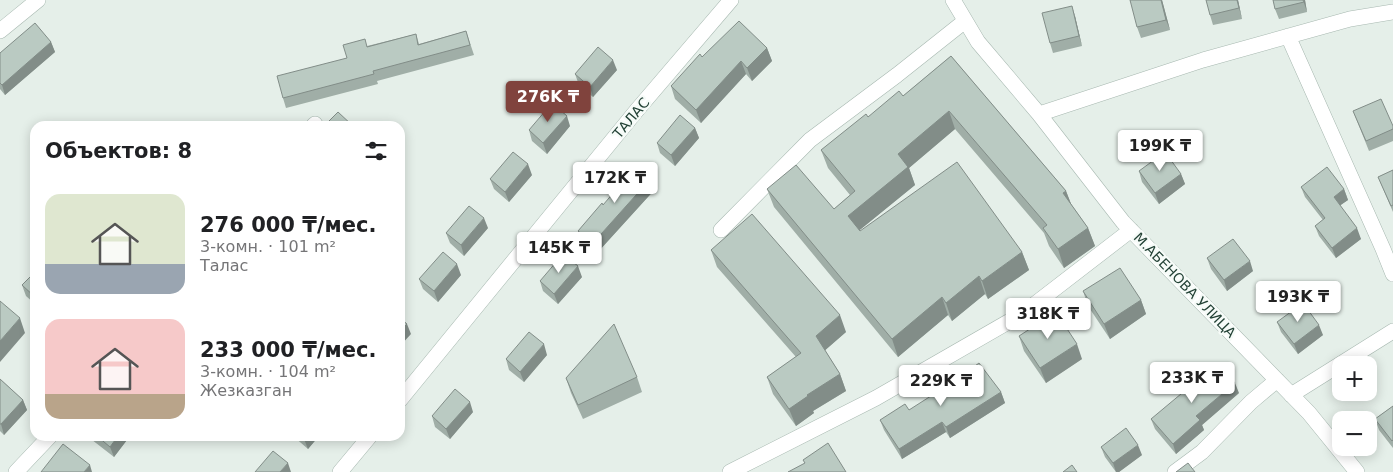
<!DOCTYPE html>
<html lang="ru">
<meta charset="utf-8">
<style>
:root{--surface:#fff;--page:#f2f2f2;--text:#202124;--muted:#757577;--accent:#80433d}
body{margin:0;font-family:"DejaVu Sans",sans-serif;background:var(--page);color:var(--text);height:100vh;display:flex;flex-direction:column;font-size:19px;white-space:nowrap}
*{box-sizing:border-box;margin:0}
p{font-size:16px;color:var(--muted)}
.icon{flex:none;width:28px;height:28px;fill:none;stroke:currentColor;stroke-width:2;stroke-linecap:round;stroke-linejoin:round}
.map{position:relative;flex:1;overflow:hidden}
.panel{position:absolute;left:30px;top:121px;width:375px;height:320px;display:flex;flex-direction:column;background:var(--surface);border-radius:15px;box-shadow:0 2px 12px #0003}
.panel>*{flex:none}
.buttons{position:absolute;left:1332px;top:356px;display:grid;gap:10px}
.buttons a{display:grid;place-items:center;width:45px;height:45px;border-radius:10px;background:var(--surface);box-shadow:0 2px 12px #0003;font-size:25px}
.price{position:absolute;translate:-50% -42px;padding:0 11px;border-radius:5px;background:#fff;color:#222;font-size:16px;line-height:32px;filter:drop-shadow(0 1px 2px #0008)}
.price::after{content:'';position:absolute;left:50%;top:30px;width:15px;height:11px;margin-left:-8px;background:inherit;clip-path:polygon(0 0,100% 0,50% 100%)}
.price.active{background:var(--accent);color:#fff}
ul{padding:0;list-style:none}
li{display:flex;align-items:center;gap:15px;height:125px;padding:0 15px}
li span{display:grid;place-items:center;flex:none;width:140px;height:100px;border-radius:15px;color:#555}
li>.icon{margin-inline-start:auto}
span .icon{width:60px;height:60px;fill:#fffc;stroke-width:1}
li b{font-size:21px}
h2{display:flex;justify-content:space-between;align-items:center;height:60px;padding:0 15px;font-size:21px}
.map>svg:first-child{display:block}
.lines{fill:none;stroke-linecap:round;stroke-linejoin:round}
.street-casing{stroke:#a7b8b0;stroke-width:16}
.street{stroke:#fff;stroke-width:15}
.wall{fill:#a0aea7}
.shaded-wall{fill:#828d88}
.building{fill:#bacac2;stroke:#828d88}
.labels{text-anchor:middle;stroke-width:4.5;stroke-linejoin:round;paint-order:stroke}
.street-label{font-size:14px;fill:#234236;stroke:#f6fbf8}
</style>
<div class="map">
<svg width="1393" height="472" viewBox="0 0 1393 472">
<rect width="100%" height="100%" fill="#e5efe9"/>
<g class="lines">
<defs>
<path id="street" d="M953,0L978,42L1039,114L1123,222L1309,413L1357,472
M0,31L38,0
M1288,36L1383,249L1393,274
M1039,114L1203,60L1350,19L1393,12
M313,126L315,124
M721,230L810,140L897,75L965,21
M1291,395L1393,331
M400,400L637,110L731,0
M16,472L50,436
M340,472L370,436
M730,472L876,398L1022,314L1131,230
M1175,472L1202,452L1251,402L1277,380"/>
</defs>
<use href="#street" class="street-casing"/>
<use href="#street" class="street"/>
</g>
<path class="wall" d="M1162,0L1170,30L1141,38L1137,27Z
M1238,0L1242,19L1213,25L1210,15Z
M1305,0L1307,12L1279,19L1275,9Z
M1075,16L1082,46L1053,53L1050,43Z
M466,31L474,55L377,81L378,84L286,108L283,98L367,46L416,34L419,44Z
M51,42L55,52L5,95L0,89V53Z
M767,48L772,61L752,81L746,74L701,123L675,99L671,86L702,57Z
M951,56L1066,191L1071,204L1088,228L1095,246L1064,268L1049,246L1044,233L955,129L909,168L915,185L859,230L860,231L1022,252L1029,270L988,299L985,294L952,321L948,315L898,357L774,207L767,189L834,209L850,195L828,168L821,150L868,117L903,96Z
M617,70L593,97L579,85L575,74Z
M1353,111L1393,126V141L1369,151Z
M570,126L547,154L532,141L529,130Z
M695,128L699,138L675,166L660,153L657,143Z
M1393,170V212L1378,177Z
M1139,171L1181,174L1185,184L1159,204L1142,182Z
M532,175L509,202L494,189L490,179Z
M653,176L657,187L597,253L582,241L578,231L603,205Z
M1301,187L1344,189L1348,200L1340,205L1361,239L1336,258L1319,236L1315,226L1323,220L1305,197Z
M488,228L464,256L450,243L446,233Z
M711,250L846,332L825,350L840,374L846,391L813,411L814,413L796,426L773,394L767,377L796,357L717,267Z
M1207,258L1253,271L1227,291L1211,269Z
M35,272V304L26,296L22,285Z
M461,275L438,302L423,289L419,279Z
M582,277L558,304L543,291L540,281Z
M1083,291L1141,300L1146,314L1110,339L1088,306Z
M1277,322L1323,335L1298,354L1281,332Z
M1019,336L1082,359L1046,383L1024,351Z
M547,355L524,382L509,370L506,359Z
M637,377L642,392L583,419L571,393L566,378Z
M0,379L23,400L27,410L4,435L0,431Z
M1001,392L1005,403L950,438L946,432L902,459L884,430L880,420L909,410Z
M1239,393L1202,425L1204,430L1176,454L1155,429L1151,419Z
M1393,406V448L1379,430L1375,419Z
M473,412L450,439L435,427L432,416Z
M87,436H130L114,457Z
M293,436H319L308,449Z
M1101,447L1142,455L1119,472H1116L1105,457Z"/>
<path class="shaded-wall" d="M1161,0H1162L1170,30L1166,20Z
M1237,0H1238L1242,19L1239,8Z
M1303,0H1305L1307,12Z
M1072,6L1075,16L1082,46L1079,36Z
M51,42L55,52L5,95L2,85Z
M767,48L772,61L752,81L747,68Z
M613,60L617,70L593,97L590,87Z
M741,61L746,74L701,123L696,110Z
M949,111L955,129L909,168L915,185L855,234L848,216L898,154Z
M567,116L570,126L547,154L543,143Z
M695,128L699,138L675,166L671,155Z
M528,164L532,175L509,202L505,192Z
M1181,174L1185,184L1159,204L1155,193Z
M653,176L657,187L597,253L593,243Z
M1344,189L1348,200L1338,207L1334,197Z
M1066,191L1073,209L1063,193Z
M484,218L488,228L464,256L461,245Z
M1088,228L1095,246L1064,268L1058,249Z
M1357,228L1361,239L1336,258L1332,248Z
M1022,252L1029,270L988,299L982,281Z
M1250,261L1253,271L1227,291L1224,280Z
M457,264L461,275L438,302L434,291Z
M578,266L582,277L558,304L554,294Z
M979,276L985,294L952,321L946,303Z
M942,297L948,315L898,357L892,339Z
M1141,300L1146,314L1110,339L1104,324Z
M840,315L846,332L822,353L816,336Z
M20,318L25,333L0,362V341Z
M407,324L411,334L400,346V331Z
M1319,325L1323,335L1298,354L1294,344Z
M544,344L547,355L524,382L520,372Z
M1077,344L1082,359L1046,383L1040,368Z
M840,374L846,391L813,411L814,413L796,426L789,409L807,395Z
M1235,383L1239,393L1202,425L1204,430L1176,454L1173,444L1196,416Z
M1001,392L1005,403L950,438L946,427Z
M23,400L27,410L4,435L1,424Z
M470,402L473,412L450,439L446,429Z
M942,422L946,432L902,459L899,449Z
M118,436H130L114,457L110,447Z
M306,436H319L308,449L304,439Z
M1138,445L1142,455L1119,472H1116L1113,463Z
M288,463L291,472H280Z
M90,465L92,472H84Z"/>
<path class="building" d="M1130,0H1161L1166,20L1137,27Z
M1206,0H1237L1239,8L1210,15Z
M1273,0H1303L1304,2L1275,9Z
M1072,6L1079,36L1050,43L1042,13Z
M739,21L767,48L747,68L741,61L696,110L671,86L700,54L702,57Z
M35,23L51,42L2,85L0,83V53Z
M466,31L470,45L373,71L374,74L283,98L277,76L347,58L343,45L365,39L367,47L416,34L418,45Z
M598,47L613,60L590,87L575,74Z
M951,56L1066,191L1063,193L1088,228L1058,249L1043,228L1047,225L949,111L898,154L908,167L848,216L860,231L957,162L1022,252L982,281L979,276L946,303L942,297L892,339L767,189L796,165L834,209L855,191L821,150L866,114L868,117L899,91L903,96Z
M1381,99L1393,126V129L1366,141L1353,111Z
M552,103L567,116L543,143L529,130Z
M338,112L353,126H324Z
M680,115L695,128L671,155L657,143Z
M513,152L528,164L505,192L490,179Z
M1165,152L1181,174L1155,193L1139,171Z
M638,164L653,176L593,243L578,231L602,203L603,205Z
M1327,167L1344,189L1334,197L1357,228L1332,248L1315,226L1325,218L1301,187Z
M1393,170V205L1391,206L1378,177Z
M469,206L484,218L461,245L446,233Z
M752,214L840,315L816,336L840,374L807,395L808,396L789,409L767,377L801,353L711,250Z
M1233,239L1250,261L1224,280L1207,258Z
M443,252L457,264L434,291L419,279Z
M563,254L578,266L554,294L540,281Z
M1120,268L1141,300L1104,324L1083,291Z
M35,272V297L22,285Z
M0,301L20,318L0,341Z
M1303,303L1319,325L1294,344L1277,322Z
M1056,312L1077,344L1040,368L1019,336Z
M400,318L407,324L400,331Z
M614,324L637,377L578,405L566,378Z
M529,332L544,344L520,372L506,359Z
M979,363L1001,392L946,427L942,422L899,449L880,420L905,404L909,410L959,378Z
M1218,363L1235,383L1196,416L1200,420L1173,444L1151,419Z
M0,379L23,400L1,424H0Z
M455,389L470,402L446,429L432,416Z
M1393,406V440L1392,441L1375,419Z
M1126,428L1138,445L1113,463L1101,447Z
M97,436H118L110,447Z
M828,443L846,472H788L805,463L803,460Z
M63,444L90,465L84,472H41Z
M273,451L288,463L280,472H255Z
M1188,463L1195,472H1176Z
M1072,465L1077,472H1063Z"/>
<g class="labels">
<g class="street-label">
<text transform="translate(631 118) rotate(-50)" y="5">ТАЛАС</text>
<text transform="translate(1185 285) rotate(46)" y="5">М.АБЕНОВА УЛИЦА</text>
</g>
</g>
</svg>
<div class="buttons">
<a>+</a>
<a>−</a>
</div>
<b class="price active" style="left:548px;top:123px">276K ₸</b>
<b class="price" style="left:1160px;top:172px">199K ₸</b>
<b class="price" style="left:615px;top:204px">172K ₸</b>
<b class="price" style="left:559px;top:274px">145K ₸</b>
<b class="price" style="left:1298px;top:323px">193K ₸</b>
<b class="price" style="left:1048px;top:340px">318K ₸</b>
<b class="price" style="left:1192px;top:404px">233K ₸</b>
<b class="price" style="left:941px;top:407px">229K ₸</b>
<section class="panel">
<h2>Объектов: 8<svg class="icon" aria-label="filters" viewBox="0 0 24 24"><path d="M4 7h16M4 17h16"/><circle cx="9" cy="7" r="2"/><circle cx="15" cy="17" r="2"/></svg></h2>
<ul>
<li><span style="background:linear-gradient(#dfe7d0 70%,#9aa5b1 0)"><svg class="icon" aria-label="home" viewBox="0 0 24 24"><path d="M3 11l9-7 9 7M6 9v11h12V9"/></svg></span><div><b>276 000 ₸/мес.</b><p>3-комн. · 101 m²</p><p>Талас</p></div></li>
<li><span style="background:linear-gradient(#f6c9c9 75%,#b9a48a 0)"><svg class="icon" aria-label="home" viewBox="0 0 24 24"><path d="M3 11l9-7 9 7M6 9v11h12V9"/></svg></span><div><b>233 000 ₸/мес.</b><p>3-комн. · 104 m²</p><p>Жезказган</p></div></li>
</ul>
</section>
</div>
